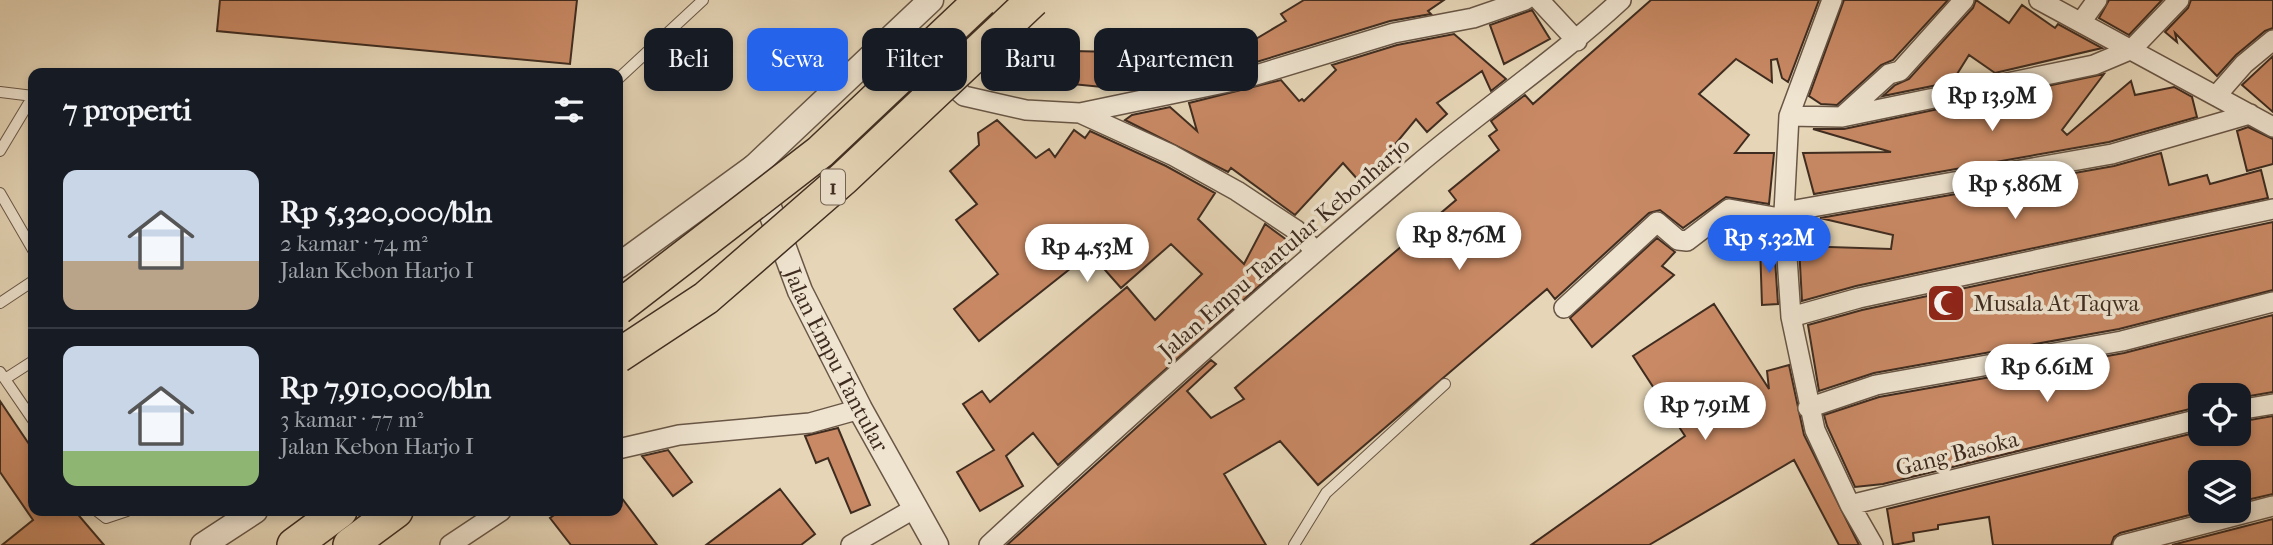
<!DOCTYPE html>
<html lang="id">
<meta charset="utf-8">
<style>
:root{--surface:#171b24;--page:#242831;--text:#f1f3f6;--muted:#9ea1a6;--line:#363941;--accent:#2563eb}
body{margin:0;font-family:"IM FELL French Canon",serif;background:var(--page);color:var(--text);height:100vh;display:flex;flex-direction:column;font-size:26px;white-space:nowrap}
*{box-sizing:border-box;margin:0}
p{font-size:23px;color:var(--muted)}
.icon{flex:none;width:38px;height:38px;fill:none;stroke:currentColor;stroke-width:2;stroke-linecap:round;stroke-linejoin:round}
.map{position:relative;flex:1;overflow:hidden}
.drawer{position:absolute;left:28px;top:68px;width:595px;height:448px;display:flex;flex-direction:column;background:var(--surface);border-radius:14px;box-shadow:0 4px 10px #0003}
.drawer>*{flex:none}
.banner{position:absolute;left:644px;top:28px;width:665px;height:63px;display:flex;gap:14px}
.controls{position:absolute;left:2188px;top:383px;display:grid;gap:14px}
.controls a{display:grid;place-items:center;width:63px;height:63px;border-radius:14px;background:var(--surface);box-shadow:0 4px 10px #0003;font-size:35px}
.price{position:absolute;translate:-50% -60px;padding:0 16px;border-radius:24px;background:#fff;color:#222;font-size:23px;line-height:46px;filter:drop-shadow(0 2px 4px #0008)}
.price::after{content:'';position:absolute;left:50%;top:42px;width:21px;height:16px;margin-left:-10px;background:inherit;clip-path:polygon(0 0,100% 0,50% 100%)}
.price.selected{background:var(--accent);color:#fff}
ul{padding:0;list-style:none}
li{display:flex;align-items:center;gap:21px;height:175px;padding:0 35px}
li+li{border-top:2px solid var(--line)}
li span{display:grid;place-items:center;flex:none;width:196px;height:140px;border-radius:14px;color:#555}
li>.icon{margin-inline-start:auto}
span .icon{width:84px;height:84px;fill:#fffc;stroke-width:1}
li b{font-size:30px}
h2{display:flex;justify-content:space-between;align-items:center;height:84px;padding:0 35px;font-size:30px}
.chip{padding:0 24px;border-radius:14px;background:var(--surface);box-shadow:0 4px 10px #0003;font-size:24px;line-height:63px}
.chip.selected{background:var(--accent);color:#fff}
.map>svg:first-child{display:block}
.building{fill:#c88964;stroke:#3f2c20;stroke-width:2}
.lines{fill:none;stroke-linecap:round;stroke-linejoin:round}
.service-casing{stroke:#695646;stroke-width:12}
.minor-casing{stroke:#695646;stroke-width:22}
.tertiary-casing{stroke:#695646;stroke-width:27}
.trunk-casing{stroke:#3f2c20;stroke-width:36}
.service{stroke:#efe4d0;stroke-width:10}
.minor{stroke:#efe4d0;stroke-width:19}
.tertiary{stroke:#efe4d0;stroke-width:24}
.trunk{stroke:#e6d6b7;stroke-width:33}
.trunk-bridge-casing{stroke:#3f2c20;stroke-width:36;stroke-linecap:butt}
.trunk-bridge{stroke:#e6d6b7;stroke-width:33}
.labels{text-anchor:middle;stroke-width:7;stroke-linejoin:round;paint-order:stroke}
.shield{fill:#efe4d0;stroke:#746355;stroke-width:2}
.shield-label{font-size:21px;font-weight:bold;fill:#3f2c20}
.street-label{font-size:23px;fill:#3f2c20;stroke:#efe4d0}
.poi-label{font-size:23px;fill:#3f2c20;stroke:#efe4d0;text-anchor:start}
</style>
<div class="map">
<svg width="2273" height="545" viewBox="0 0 2273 545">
<rect width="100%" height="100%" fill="#e6d6b7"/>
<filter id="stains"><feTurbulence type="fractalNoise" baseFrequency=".00286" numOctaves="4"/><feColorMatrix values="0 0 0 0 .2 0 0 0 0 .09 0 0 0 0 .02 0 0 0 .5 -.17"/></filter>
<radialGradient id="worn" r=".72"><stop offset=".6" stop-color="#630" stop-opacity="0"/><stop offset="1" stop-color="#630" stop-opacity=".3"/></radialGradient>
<path class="building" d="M220,0H577L570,64L217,31Z
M1304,0H1444L1428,11L1431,14L1390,21L1240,67L1183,79L1247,61L1239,49L1286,21L1281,14Z
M1651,0H1819L1788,82L1782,78L1777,59L1771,60L1772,82L1736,59L1699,94L1749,135L1735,153H1774L1769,204L1726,197L1683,228L1660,210L1649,213L1555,299L1547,289L1318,485L1280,441L1224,474L1266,545H1007L1211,360L1216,364L1187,391L1211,418L1244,399L1235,388L1456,200L1449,191L1499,150L1489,136L1497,130L1491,121L1525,95L1533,104Z
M1844,0H1948L1893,60L1881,65L1837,105L1821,104L1809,96Z
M1976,0L2009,23L2022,5L2055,28L2058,24L2102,48L1995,73L1969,55L1952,82L1883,96L1895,85L1909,79L1973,8Z
M2109,0H2162L2129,35L2099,18Z
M2191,0H2273V28L2265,31L2236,55L2217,76L2175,33L2177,42L2165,32L2188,8Z
M1532,10L1550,39L1504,64L1490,25Z
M1454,34L1506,79L1491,91L1482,71L1437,103L1447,114L1427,132L1416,119L1392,148L1395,152L1379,169L1376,166L1359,181L1343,163L1295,215L1231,168L1228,172L1125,120L1132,115L1170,107L1197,131L1189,103L1281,80L1299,101L1302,99L1304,101L1336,70L1332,65L1397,45Z
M1072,51L1115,52L1112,88L1042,81L1044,53L1072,54Z
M2273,56V112L2242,85Z
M2104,74L2062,130L2067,135L2131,81L2135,95L2174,87L2192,97L2197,117L2109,142L1814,194L1803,153L1891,152L1813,129H1844Z
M997,120L1036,158L1049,149L1055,157L1074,130L1085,138L1090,131L1166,166L1215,193L1198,219L1244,264L1265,224L1291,243L1282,260L1285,263L1058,465L1033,433L1006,456L1023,486L980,511L957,472L994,450L963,404L982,391L990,402L1127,287L1155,320L1202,274L1171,244L1121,288L1090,253L979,341L954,309L998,274L956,220L977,204L950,171L979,145L978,133Z
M2248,127L2273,139V164L2247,171L2237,131Z
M2161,153L2169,185L2207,175L2210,184L2261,170L2268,198L1856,286L1802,301L1799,246L1891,249L1893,235L1820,218L2114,166Z
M2273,222V290L2119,329L1874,373L1819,391L1808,325L1862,310Z
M1657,238L1675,252L1662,266L1674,275L1592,347L1570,318Z
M1760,245H1774L1778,304L1762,305Z
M1714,304L1769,389L1767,371L1789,365L1804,435L1859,545H1839L1794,460L1649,545H1531L1685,436L1633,356Z
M2273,315V392L2238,398L2194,396L2196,402L2189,405L2190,409L1883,484L1855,487L1827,426L1824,415L1879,397L2124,353Z
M0,401L33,450V511H75L104,545H2L33,520L0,472Z
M2273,416V494L2238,502V472H2189L2196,511H2205L2120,533L2114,537L2111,545H1993L1989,517L1938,525V529L1913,533L1914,541L1893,545L1887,509L2198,432L2238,434V422Z
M838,428L870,505L851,513L828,458L816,463L805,436Z
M668,450L692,482L673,496L642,456Z
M780,489L815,534L801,545H706Z
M618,493L657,545H571L550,518L560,511H618Z
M2273,519V545H2172Z"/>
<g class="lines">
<defs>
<path id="service" d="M618,79L703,0
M0,92L33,96
M0,151L33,96
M0,193L33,250
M0,303L33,281
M0,372L33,420
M5,379L33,361
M97,511L106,518L127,511
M1294,545L1326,493L1445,384"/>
<path id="minor" d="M1539,0L1577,41
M1832,0L1789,116L1784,212L1791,317L1815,430L1850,505L1873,545
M2039,0L2273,127
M2081,22L2097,0
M893,34L964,96L1026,110L1080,113L1172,155L1237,191L1296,230L1315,251
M2216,96L2244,64L2273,40
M1080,113L1243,79L1394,33L1473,18L1525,0
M1845,114L1889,74L1900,71L1964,0
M1789,116L1842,117L2094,65L2132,49L2179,0
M1784,212L2112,154L2250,114
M1564,308L1657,222L1678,240L1687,241L1729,209L1785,219
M1791,317L1859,298L2273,209
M1808,408L1876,385L2122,341L2273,302
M2238,410L2273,404
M618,449L679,435L810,423L860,409
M1850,505L2200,419
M450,545L501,511
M851,545L917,507
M989,545C1129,416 1270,289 1416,166C1483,109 1556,60 1621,0
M2123,545L2273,506"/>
<g id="tertiary">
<path id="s1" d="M754,167L800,291L860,409L936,545"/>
<path d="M618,266L754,167L931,0"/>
<path d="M203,545L255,511"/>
</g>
<path id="trunk" d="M294,545L340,511
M350,545L396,511"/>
</defs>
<use href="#service" class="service-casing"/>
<use href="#minor" class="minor-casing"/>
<use href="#tertiary" class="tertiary-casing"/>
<use href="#trunk" class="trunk-casing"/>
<use href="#service" class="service"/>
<use href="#minor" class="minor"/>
<use href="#tertiary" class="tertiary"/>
<use href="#trunk" class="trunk"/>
<defs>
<path id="trunk-bridge" d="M618,308L820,152L981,0
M618,356L706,298L844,178L1033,0"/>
</defs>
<use href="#trunk-bridge" class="trunk-bridge-casing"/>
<use href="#trunk-bridge" class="trunk-bridge"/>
</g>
<defs>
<symbol id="mosque-square" viewBox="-11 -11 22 22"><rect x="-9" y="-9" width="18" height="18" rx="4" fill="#8f2418" stroke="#efe4d0"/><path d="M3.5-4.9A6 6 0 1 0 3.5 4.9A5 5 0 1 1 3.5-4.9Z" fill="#fff"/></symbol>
</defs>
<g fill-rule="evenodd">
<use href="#mosque-square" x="1924" y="281" width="44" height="44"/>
</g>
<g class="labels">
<rect class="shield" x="821" y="169.5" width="24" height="35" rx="5"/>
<g class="shield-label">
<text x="833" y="194">1</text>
</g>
<g class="street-label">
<text transform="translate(1284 248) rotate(-41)" y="8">Jalan Empu Tantular Kebonharjo</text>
<text dy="8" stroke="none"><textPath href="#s1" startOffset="210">Jalan Empu Tantular</textPath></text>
<text transform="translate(1957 453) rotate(-14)" y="8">Gang Basoka</text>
</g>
<g class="poi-label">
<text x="1973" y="311">Musala At Taqwa</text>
</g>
</g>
<rect width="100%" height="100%" filter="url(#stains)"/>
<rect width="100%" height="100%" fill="url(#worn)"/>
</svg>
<div class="controls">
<a><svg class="icon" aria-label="locate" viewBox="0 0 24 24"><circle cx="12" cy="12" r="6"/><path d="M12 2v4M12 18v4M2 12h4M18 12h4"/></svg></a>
<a><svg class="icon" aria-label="layers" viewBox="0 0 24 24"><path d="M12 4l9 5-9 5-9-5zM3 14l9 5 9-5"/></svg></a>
</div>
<b class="price" style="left:1992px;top:133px">Rp 13.9M</b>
<b class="price" style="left:2015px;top:221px">Rp 5.86M</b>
<b class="price" style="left:1459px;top:272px">Rp 8.76M</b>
<b class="price selected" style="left:1769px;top:275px">Rp 5.32M</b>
<b class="price" style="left:1087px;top:284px">Rp 4.53M</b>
<b class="price" style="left:2047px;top:404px">Rp 6.61M</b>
<b class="price" style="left:1705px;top:442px">Rp 7.91M</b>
<div class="banner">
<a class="chip">Beli</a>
<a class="chip selected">Sewa</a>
<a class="chip">Filter</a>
<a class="chip">Baru</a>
<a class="chip">Apartemen</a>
</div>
<section class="drawer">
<h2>7 properti<svg class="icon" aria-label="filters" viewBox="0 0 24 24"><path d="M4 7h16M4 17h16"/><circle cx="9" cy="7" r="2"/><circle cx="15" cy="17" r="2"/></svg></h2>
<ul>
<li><span style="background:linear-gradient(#c9d6e8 65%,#b9a48a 0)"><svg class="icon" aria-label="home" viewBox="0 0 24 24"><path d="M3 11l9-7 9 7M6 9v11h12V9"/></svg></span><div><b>Rp 5,320,000/bln</b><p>2 kamar · 74 m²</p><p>Jalan Kebon Harjo I</p></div></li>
<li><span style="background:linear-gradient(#c9d6e8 75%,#8fb573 0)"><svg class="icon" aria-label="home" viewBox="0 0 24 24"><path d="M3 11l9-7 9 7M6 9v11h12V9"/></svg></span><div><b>Rp 7,910,000/bln</b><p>3 kamar · 77 m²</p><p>Jalan Kebon Harjo I</p></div></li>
</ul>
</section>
</div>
